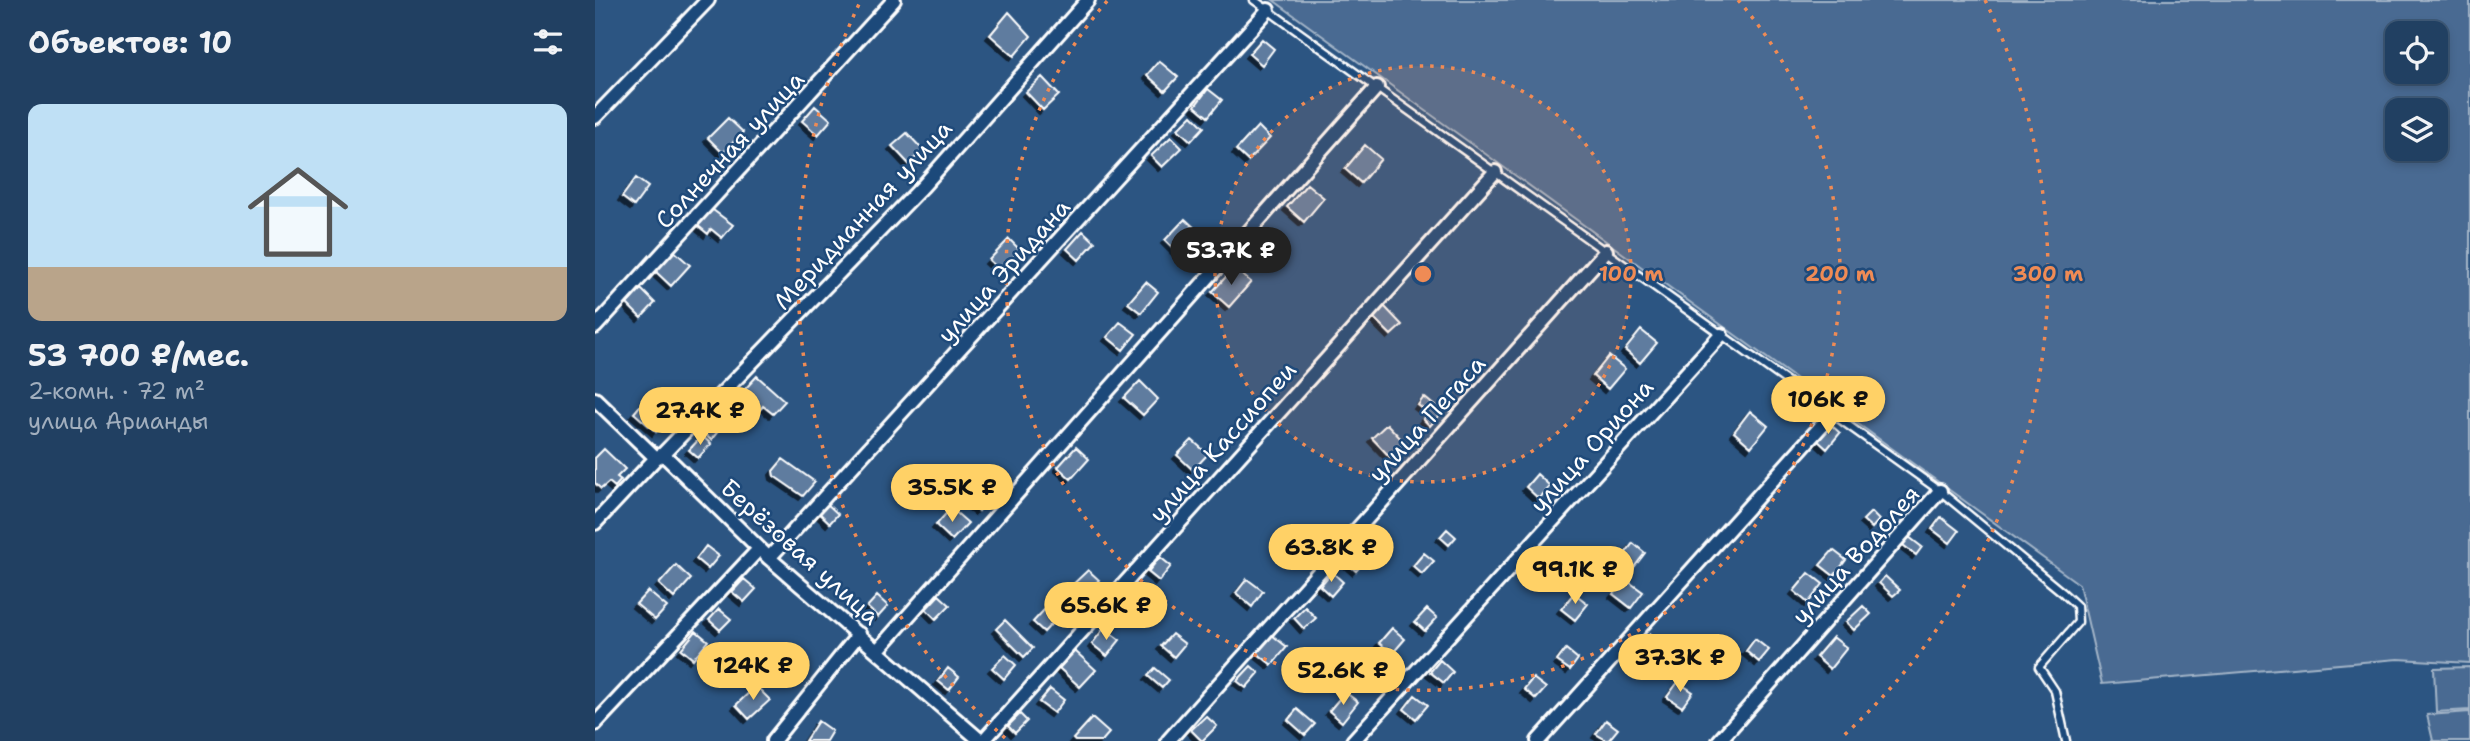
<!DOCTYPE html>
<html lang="ru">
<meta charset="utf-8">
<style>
:root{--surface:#214062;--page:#2d4b6b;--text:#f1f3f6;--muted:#a2afbe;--line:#3e5977;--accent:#ffd166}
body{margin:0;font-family:"Shantell Sans",sans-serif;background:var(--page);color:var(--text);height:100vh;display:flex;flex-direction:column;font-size:26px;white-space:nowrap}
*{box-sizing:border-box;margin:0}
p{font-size:23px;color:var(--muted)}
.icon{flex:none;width:38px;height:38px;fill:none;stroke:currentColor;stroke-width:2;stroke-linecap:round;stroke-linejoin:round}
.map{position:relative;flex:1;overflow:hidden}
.panel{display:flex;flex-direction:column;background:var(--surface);width:595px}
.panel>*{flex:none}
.buttons{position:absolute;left:1790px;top:21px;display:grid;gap:14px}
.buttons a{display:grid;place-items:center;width:63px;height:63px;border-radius:14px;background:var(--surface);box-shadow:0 4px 10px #0003,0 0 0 2px var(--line);font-size:35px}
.price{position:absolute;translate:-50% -60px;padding:0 16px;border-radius:24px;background:var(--accent);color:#111;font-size:23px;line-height:46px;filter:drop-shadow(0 2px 4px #0008)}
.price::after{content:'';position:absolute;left:50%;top:42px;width:21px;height:16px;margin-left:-10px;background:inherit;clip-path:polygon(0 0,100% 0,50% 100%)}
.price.active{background:#222;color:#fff}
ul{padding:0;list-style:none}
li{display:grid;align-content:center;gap:14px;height:371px;padding:0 28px}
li+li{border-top:2px solid var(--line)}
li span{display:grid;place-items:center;height:217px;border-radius:14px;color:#555}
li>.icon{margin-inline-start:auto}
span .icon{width:126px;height:126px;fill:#fffc;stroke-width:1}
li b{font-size:30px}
h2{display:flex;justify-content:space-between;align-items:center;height:84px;padding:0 28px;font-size:30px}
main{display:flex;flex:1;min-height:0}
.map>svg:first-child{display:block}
.green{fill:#486b92;stroke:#a4b5c8;stroke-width:2;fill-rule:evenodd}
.building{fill:#5e7c9f;stroke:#fff;stroke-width:2;filter:url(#shadow)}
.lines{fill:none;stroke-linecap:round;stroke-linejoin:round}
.service-casing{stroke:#fff;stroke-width:11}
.minor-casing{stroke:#fff;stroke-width:18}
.service{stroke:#1f4a7a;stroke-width:6}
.minor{stroke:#1f4a7a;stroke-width:12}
.ring{fill:none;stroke:#ef8b55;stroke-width:3.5;stroke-dasharray:3.5 7}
.labels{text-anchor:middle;stroke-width:5;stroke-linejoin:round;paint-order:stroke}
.street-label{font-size:24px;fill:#fff;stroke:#1f4a7a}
.centre{fill:#ef8b55;stroke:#1f4a7a;stroke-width:3.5}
.ring-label{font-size:21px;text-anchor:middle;font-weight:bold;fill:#ef8b55;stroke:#1f4a7a;stroke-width:5;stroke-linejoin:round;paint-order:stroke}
</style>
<main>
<section class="panel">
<h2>Объектов: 10<svg class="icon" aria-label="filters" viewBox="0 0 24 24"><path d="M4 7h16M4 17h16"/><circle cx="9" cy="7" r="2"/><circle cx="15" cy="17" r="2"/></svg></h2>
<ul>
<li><span style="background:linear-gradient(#bfe0f5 75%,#b9a48a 0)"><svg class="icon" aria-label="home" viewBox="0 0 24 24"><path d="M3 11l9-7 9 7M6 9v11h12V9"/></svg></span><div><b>53 700 ₽/мес.</b><p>2-комн. · 72 m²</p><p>улица Арианды</p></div></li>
</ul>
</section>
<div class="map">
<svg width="1875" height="741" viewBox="0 0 1875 741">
<defs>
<filter id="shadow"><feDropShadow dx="-4" dy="4" stdDeviation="0" flood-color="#0009"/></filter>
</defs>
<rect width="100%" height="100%" fill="#2c5582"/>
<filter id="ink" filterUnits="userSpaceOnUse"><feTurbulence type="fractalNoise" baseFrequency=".0143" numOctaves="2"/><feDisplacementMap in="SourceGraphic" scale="14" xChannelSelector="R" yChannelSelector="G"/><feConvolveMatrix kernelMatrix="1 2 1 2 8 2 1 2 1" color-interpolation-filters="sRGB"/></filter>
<g filter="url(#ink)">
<path class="green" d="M678,0H1875V663L1803,659L1507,684L1484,584ZM1802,33H1841V72H1802ZM1802,110H1841V149H1802Z
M1875,667V710L1841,712L1839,668Z
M1875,712V741H1838L1832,715Z"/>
<path class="building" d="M414,12L436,36L419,56L395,35Z
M667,39L679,49L667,65L654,54Z
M564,61L583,77L570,91L552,75Z
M447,77L464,95L448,110L431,92Z
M613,89L627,100L613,117L600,106Z
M220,106L236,120L223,135L207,121Z
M597,115L609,127L596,141L583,129Z
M133,118L148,132L128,153L113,138Z
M663,126L675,138L653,161L641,150Z
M312,133L328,150L314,164L297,146Z
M576,137L587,148L567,167L556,156Z
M770,145L786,159L766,183L750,169Z
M41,178L53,187L39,206L27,197Z
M712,184L729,198L709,222L692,207Z
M114,207L138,225L127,238L116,229L113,234L101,224Z
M590,219L613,240L592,262L570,240Z
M488,231L500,242L484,260L472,249Z
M414,239L425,250L406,271L394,260Z
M78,250L95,265L76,286L60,271Z
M639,268L656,282L634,307L617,292Z
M551,282L563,292L546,313L533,303Z
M46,289L60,303L46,318L32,304Z
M789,306L807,325L796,335L778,317Z
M525,322L541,334L528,350L512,337Z
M1046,330L1062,343L1045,363L1030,350Z
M1014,356L1030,369L1013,389L998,376Z
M162,376L190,401L178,414L168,406L161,414L142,398Z
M545,381L563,399L548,415L529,398Z
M829,397L847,412L835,426L828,419L833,413L823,405Z
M49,401L71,419L61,432L39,413Z
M1155,411L1173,426L1156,447L1139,432Z
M116,412L129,424L116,440L102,427Z
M1234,423L1245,433L1232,449L1221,439Z
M792,424L810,443L795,457L777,438Z
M107,436L116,444L103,458L94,450Z
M597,440L613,454L598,470L582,455Z
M481,447L494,459L476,479L463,467Z
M9,449L30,469L22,477L26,480L20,487L14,482L6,489L0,483V458Z
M188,459L220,482L208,496L179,476L178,471Z
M942,474L955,486L944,499L931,487Z
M383,478L400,492L384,511L367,497Z
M229,501L243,514L235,523L221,510Z
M356,508L373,523L357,540L341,525Z
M1276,512L1284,520L1277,528L1268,520Z
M1346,517L1364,531L1355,543L1337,529Z
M852,529L861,537L854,545L845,537Z
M1314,537L1327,547L1321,555L1308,545Z
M1038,543L1050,553L1036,571L1024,562Z
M111,546L124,556L113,569L101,559Z
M754,547L770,561L761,571L745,557Z
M1238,550L1251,560L1239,576L1225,565Z
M829,553L839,561L827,574L818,566Z
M565,557L576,566L564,581L553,572Z
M81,565L96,579L79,598L64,584Z
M493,570L504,580L483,601L472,590Z
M737,572L748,582L736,596L725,586Z
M1214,573L1228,584L1213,603L1199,591Z
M1290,576L1305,590L1298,596L1284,583Z
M149,579L161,589L149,602L137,592Z
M652,579L668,591L657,607L641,593Z
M1030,579L1048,592L1036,608L1018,594Z
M539,589L552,600L541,613L528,602Z
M53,591L72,607L60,620L41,604Z
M979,593L993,604L980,620L966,609Z
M344,595L355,605L341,619L331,609Z
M282,596L293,606L283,617L272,607Z
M1268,606L1276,614L1259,630L1251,622Z
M710,607L721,618L709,629L699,618Z
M124,609L136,619L125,630L114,620Z
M450,609L461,619L449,632L438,622Z
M832,609L842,618L830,631L820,622Z
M410,620L438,648L429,657L401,629Z
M509,628L525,640L512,656L497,644Z
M797,628L810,639L797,654L784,643Z
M101,631L113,641L98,659L86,649Z
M577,634L590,644L579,657L566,646Z
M1055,634L1066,643L1051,661L1040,652Z
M677,635L692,647L677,665L662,653Z
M1238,637L1252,648L1235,669L1221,657Z
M1160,639L1174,650L1164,662L1151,651Z
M971,649L983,659L975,670L962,661Z
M480,651L501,670L485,687L464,668Z
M410,655L421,665L409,679L397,668Z
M774,656L786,667L772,684L759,673Z
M845,660L858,672L849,683L835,672Z
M656,666L664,673L651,688L642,681Z
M353,668L364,677L354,690L343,681Z
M560,668L574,680L567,688L553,676Z
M938,678L951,688L941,699L929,689Z
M1083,682L1098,692L1087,707L1072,697Z
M161,686L175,700L154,719L141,705Z
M455,689L469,700L459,713L444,702Z
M750,692L763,702L747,722L734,711Z
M820,695L833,705L821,719L809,709Z
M702,709L720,724L710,735L693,720Z
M425,714L432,721L420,733L413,726Z
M611,716L622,726L607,741L596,730Z
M497,718L514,733L507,741H480L478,739Z
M1011,720L1023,729L1013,741L1001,734Z
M223,721L237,731L231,741H210Z"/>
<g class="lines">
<defs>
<path id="service" d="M659,0L1345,491L1467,592L1482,606L1483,622L1444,667L1460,691L1471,741"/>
<path id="minor" d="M0,117L113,0
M0,327L299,0
M0,399L61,458L68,454L174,558L386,741
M68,454L328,186L493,0
M0,523L61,458
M174,558L673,10
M283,650L782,87
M0,724L164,549
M178,741L264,634
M388,741L900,172
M573,741L1011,251
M758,741L1126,335
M943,741L1237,414
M1124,741L1345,491"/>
</defs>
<use href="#service" class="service-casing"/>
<use href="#minor" class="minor-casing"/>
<use href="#service" class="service"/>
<use href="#minor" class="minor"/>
</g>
</g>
<circle cx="828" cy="274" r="208" fill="#ef8b55" fill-opacity=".12"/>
<g class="ring">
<circle cx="828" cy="274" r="208"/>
<path d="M1143 0A417 417 0 1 1 513 0"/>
<path d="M410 738A625 625 0 0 1 266 0M1390 0A625 625 0 0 1 1246 738"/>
</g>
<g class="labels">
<g class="street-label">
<text transform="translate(135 150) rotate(-47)" y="8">Солнечная улица</text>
<text transform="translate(268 215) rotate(-47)" y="8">Меридианная улица</text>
<text transform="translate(409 271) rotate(-48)" y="8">улица Эридана</text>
<text transform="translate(832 419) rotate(-48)" y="8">улица Пегаса</text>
<text transform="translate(628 442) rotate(-48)" y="8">улица Кассиопеи</text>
<text transform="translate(997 446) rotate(-48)" y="8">улица Ориона</text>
<text transform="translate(205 552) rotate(42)" y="8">Берёзовая улица</text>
<text transform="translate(1261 555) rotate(-48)" y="8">улица Водолея</text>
</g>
</g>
<circle cx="828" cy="274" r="10" class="centre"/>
<g class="ring-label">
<text x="1036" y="281">100 m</text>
<text x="1245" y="281">200 m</text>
<text x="1453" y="281">300 m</text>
</g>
</svg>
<div class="buttons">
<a><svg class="icon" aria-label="locate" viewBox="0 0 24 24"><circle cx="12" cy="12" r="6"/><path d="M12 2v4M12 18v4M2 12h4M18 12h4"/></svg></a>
<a><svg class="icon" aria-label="layers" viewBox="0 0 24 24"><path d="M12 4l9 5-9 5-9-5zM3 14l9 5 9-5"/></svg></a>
</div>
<b class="price active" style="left:636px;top:287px">53.7K ₽</b>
<b class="price" style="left:1233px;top:436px">106K ₽</b>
<b class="price" style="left:105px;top:447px">27.4K ₽</b>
<b class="price" style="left:357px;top:524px">35.5K ₽</b>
<b class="price" style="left:736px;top:584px">63.8K ₽</b>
<b class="price" style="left:980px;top:606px">99.1K ₽</b>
<b class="price" style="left:511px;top:642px">65.6K ₽</b>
<b class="price" style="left:1085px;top:694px">37.3K ₽</b>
<b class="price" style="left:158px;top:702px">124K ₽</b>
<b class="price" style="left:748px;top:707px">52.6K ₽</b>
</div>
</main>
